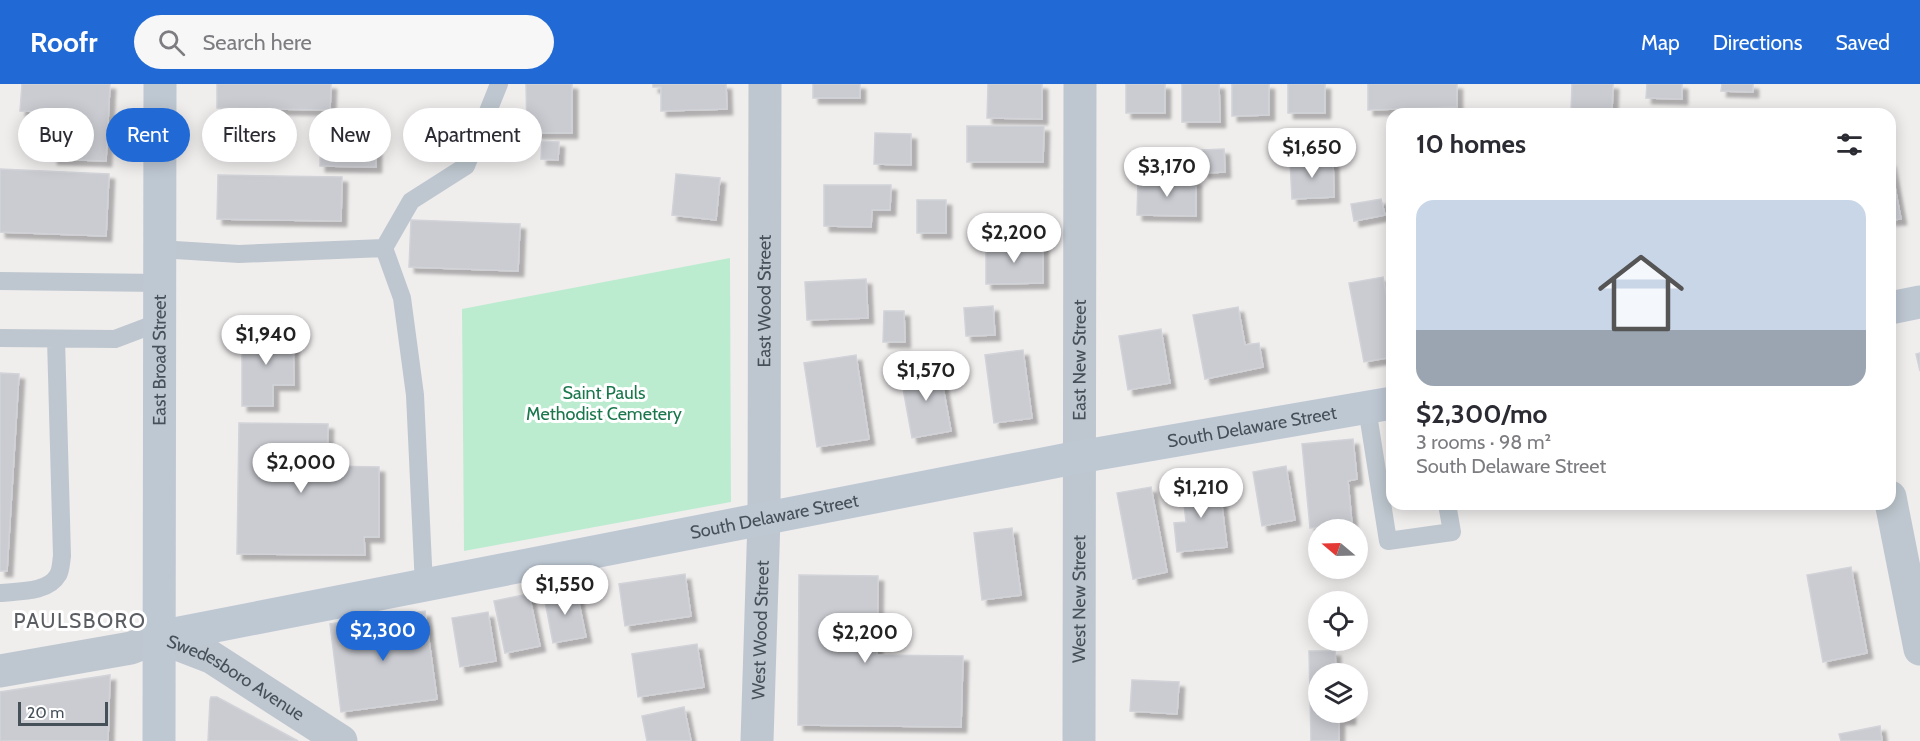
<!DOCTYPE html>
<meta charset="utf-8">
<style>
:root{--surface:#fff;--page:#f7f7f7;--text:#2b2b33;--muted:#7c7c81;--accent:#216ad6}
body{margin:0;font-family:Cabin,sans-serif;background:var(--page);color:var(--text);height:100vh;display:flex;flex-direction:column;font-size:22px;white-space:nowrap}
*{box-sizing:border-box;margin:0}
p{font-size:20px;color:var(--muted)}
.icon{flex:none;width:33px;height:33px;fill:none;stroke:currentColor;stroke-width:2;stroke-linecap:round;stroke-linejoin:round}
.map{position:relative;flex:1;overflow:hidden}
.sheet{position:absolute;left:1386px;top:24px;width:510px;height:402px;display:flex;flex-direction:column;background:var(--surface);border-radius:18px;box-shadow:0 3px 15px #0003}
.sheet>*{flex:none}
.top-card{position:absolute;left:18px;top:24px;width:570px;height:54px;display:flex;gap:12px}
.needle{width:39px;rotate:289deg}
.buttons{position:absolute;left:1308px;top:435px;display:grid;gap:12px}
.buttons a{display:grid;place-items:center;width:60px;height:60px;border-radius:50%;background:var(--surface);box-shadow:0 3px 15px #0003;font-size:30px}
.scale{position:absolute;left:18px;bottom:15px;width:90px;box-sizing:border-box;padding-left:6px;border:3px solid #465059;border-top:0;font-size:16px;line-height:21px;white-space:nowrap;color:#465059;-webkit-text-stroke:4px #fff;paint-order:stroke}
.price{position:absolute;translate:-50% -51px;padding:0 14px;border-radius:21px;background:#fff;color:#222;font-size:20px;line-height:39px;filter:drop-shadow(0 2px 3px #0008)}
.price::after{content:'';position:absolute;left:50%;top:36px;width:18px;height:14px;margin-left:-9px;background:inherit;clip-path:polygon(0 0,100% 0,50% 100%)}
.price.current{background:var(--accent);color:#fff}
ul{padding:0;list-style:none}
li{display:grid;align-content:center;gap:12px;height:318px;padding:0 30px}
li span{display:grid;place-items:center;height:186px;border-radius:18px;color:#555}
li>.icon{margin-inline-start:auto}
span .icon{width:108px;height:108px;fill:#fffc;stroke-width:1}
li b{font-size:26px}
h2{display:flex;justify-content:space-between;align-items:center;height:72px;padding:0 30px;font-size:26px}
.tag{padding:0 21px;border-radius:27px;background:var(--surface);box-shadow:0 3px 15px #0003;font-size:21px;line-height:54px}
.tag.current{background:var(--accent);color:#fff}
header{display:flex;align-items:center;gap:36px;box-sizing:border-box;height:84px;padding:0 30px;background:var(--accent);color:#fff}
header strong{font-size:28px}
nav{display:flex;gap:33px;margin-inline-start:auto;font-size:21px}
.search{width:420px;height:54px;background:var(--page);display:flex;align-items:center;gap:15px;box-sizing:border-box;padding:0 21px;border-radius:33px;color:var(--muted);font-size:22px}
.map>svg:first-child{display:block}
.green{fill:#bcecd0}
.building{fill:#caccd2;stroke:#d1d3d8;stroke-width:1.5;filter:url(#shadow)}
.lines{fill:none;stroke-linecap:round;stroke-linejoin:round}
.service{stroke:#bec7cf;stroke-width:18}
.minor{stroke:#bec7cf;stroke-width:33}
.tertiary{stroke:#bec7cf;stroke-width:33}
.secondary{stroke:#bec8d3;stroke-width:33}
.labels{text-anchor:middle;stroke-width:6;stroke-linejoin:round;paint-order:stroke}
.street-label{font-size:18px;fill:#465059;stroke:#fff}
.park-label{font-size:18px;fill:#1a774c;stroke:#fff}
.quarter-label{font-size:21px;letter-spacing:1.5px;fill:#5a5d62;stroke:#fff}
</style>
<header>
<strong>Roofr</strong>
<div class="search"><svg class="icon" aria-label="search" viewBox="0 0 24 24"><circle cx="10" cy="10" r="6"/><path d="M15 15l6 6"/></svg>Search here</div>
<nav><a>Map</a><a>Directions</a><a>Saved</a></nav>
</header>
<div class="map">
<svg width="1920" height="657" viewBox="0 0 1920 657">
<defs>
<filter id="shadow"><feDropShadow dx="5.5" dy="5.5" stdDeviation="1.5" flood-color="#0004"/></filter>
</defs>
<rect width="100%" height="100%" fill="#f0eded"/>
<path class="green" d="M730,174L731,418L464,467L462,225Z"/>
<path class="building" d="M22,0H110L106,77L52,75L54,28L20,27Z
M217,0H331L330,26L217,24Z
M526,0H572V49H527Z
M653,0H726L727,25L661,27V3H653Z
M813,0H860V14H813Z
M988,0H1042V35L987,34Z
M1126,0H1165V29H1126Z
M1182,0H1219L1220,38H1182Z
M1232,0H1269V31L1232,32Z
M1288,0H1325V29H1288Z
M1368,0H1457V23L1368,26Z
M1572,0H1613L1612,28H1571Z
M1647,0H1682V15L1646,14Z
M1722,0H1753V8L1721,7Z
M321,36L376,37V83L320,82Z
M967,42H1044L1043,78H967Z
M875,49L911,50V81L874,80Z
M542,57L559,58L558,76L541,75Z
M1224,65L1225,88L1203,89L1202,66Z
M1333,76L1334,113L1292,115L1290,77Z
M1890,77L1901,135L1890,136Z
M0,85L109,90L106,152L0,148Z
M676,90L720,94L716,136L672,131Z
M218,91L342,93L341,137L217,135Z
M1138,95L1196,96V132L1137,131Z
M824,101H891L890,126H872L871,143L824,142Z
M1392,112V138L1387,113Z
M1381,115L1385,131L1354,137L1351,120Z
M917,116H946V149H917Z
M411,136L520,140L518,187L409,183Z
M1043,160V199L986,200V161Z
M1383,193L1392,239V273L1364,278L1349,199Z
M866,195L868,234L807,236L805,198Z
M993,222L995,251L966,252L964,224Z
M1238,223L1245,261L1259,259L1263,283L1205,295L1193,231Z
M884,227H904L905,258H883Z
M1161,245L1170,299L1128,306L1119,252Z
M293,249L294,301H273V322H242V250Z
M1023,266L1032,334L994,339L985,271Z
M1920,269V287L1916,270Z
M856,271L869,355L817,363L804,279Z
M939,281L951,347L912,354L900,288Z
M0,289L19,290L7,487H0Z
M239,339L328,340L327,382L379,383V453H364L365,471L237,470Z
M1389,354H1392V380Z
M1353,355L1357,395L1348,397L1352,440L1310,444L1302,360Z
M1286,382L1295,436L1262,442L1253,388Z
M1219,397L1227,463L1177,468L1174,439L1186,438L1182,401Z
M1151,403L1167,488L1133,495L1117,409Z
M1012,444L1021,511L982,516L974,449Z
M1851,483L1867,569L1823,578L1807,491Z
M685,490L691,532L625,542L619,500Z
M799,491L878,492L877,571L963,572L961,643L798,641Z
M576,505L586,553L553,559L544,512Z
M529,510L540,562L505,569L494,517Z
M425,527L437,615L341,628L330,540Z
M488,528L496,577L460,583L452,534Z
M697,560L704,603L638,613L632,570Z
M1309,567H1335L1336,590H1318V628H1350V635H1339V657H1311Z
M110,591L108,657H0V608Z
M1132,596L1179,598L1177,630L1130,627Z
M211,613H217L298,657H208L210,616Z
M684,623L691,657H647L642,632Z
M1880,642L1882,657H1841L1839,650Z"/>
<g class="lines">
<path class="service" d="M384,164L411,117L466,82L499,0
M159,165L239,170L384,164L402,214L415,311L424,502
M0,197L160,199
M0,254L115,255L160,238
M1367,324L1388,457L1452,448L1447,420
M0,509C18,507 48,509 58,491C61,486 61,478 62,472L56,255"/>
<g class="minor">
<path d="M1890,413L1920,565"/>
<path d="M0,587L131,564L159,553"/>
<path id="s1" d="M757,657L764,435L765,0"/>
<path id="s2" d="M1079,657L1080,0"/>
</g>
<path class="tertiary" id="s3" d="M159,553L211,573L341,657"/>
<g class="secondary">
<path d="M1890,224L1920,218"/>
<path id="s4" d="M159,553L1079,373L1392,319"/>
<path id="s5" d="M159,657L160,0"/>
</g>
</g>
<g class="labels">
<g class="street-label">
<text dy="6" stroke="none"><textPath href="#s1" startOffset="440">East Wood Street</textPath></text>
<text dy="6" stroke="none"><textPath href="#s5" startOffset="381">East Broad Street</textPath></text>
<text dy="6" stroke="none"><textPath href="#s2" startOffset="381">East New Street</textPath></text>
<text dy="6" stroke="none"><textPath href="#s4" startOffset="1113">South Delaware Street</textPath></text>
<text dy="6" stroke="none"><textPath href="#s4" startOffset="627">South Delaware Street</textPath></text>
<text dy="6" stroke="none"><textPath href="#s2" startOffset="142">West New Street</textPath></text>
<text dy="6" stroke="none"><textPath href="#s1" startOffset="111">West Wood Street</textPath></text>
<text dy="6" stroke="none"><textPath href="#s3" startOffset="87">Swedesboro Avenue</textPath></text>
</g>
<g class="park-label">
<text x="604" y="315">Saint Pauls<tspan x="604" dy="21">Methodist Cemetery</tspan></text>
</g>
<g class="quarter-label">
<text x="80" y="544">PAULSBORO</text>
</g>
</g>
</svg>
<div class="buttons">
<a><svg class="needle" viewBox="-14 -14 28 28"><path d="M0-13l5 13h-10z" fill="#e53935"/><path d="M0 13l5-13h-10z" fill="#7c7c81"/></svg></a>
<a><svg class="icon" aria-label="locate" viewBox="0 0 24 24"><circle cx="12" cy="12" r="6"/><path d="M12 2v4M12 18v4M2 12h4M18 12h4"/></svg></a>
<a><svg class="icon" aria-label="layers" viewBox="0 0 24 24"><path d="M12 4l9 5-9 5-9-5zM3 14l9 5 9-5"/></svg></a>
</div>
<div class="scale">20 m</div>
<b class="price" style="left:1312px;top:95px">$1,650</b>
<b class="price" style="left:1167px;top:114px">$3,170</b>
<b class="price" style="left:1014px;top:180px">$2,200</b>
<b class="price" style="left:266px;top:282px">$1,940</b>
<b class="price" style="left:926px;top:318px">$1,570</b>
<b class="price" style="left:301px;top:410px">$2,000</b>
<b class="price" style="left:1201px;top:435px">$1,210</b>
<b class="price" style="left:565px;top:532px">$1,550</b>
<b class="price current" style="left:383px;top:578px">$2,300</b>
<b class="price" style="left:865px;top:580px">$2,200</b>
<div class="top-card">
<a class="tag">Buy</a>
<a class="tag current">Rent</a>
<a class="tag">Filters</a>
<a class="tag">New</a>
<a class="tag">Apartment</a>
</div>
<section class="sheet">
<h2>10 homes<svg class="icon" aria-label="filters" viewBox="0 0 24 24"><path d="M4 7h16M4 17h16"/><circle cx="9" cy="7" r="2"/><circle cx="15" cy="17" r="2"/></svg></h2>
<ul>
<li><span style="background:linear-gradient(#c9d6e8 70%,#9aa5b1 0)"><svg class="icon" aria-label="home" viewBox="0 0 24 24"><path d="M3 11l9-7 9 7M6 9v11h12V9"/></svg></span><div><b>$2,300/mo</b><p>3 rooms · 98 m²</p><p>South Delaware Street</p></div></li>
</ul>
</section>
</div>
